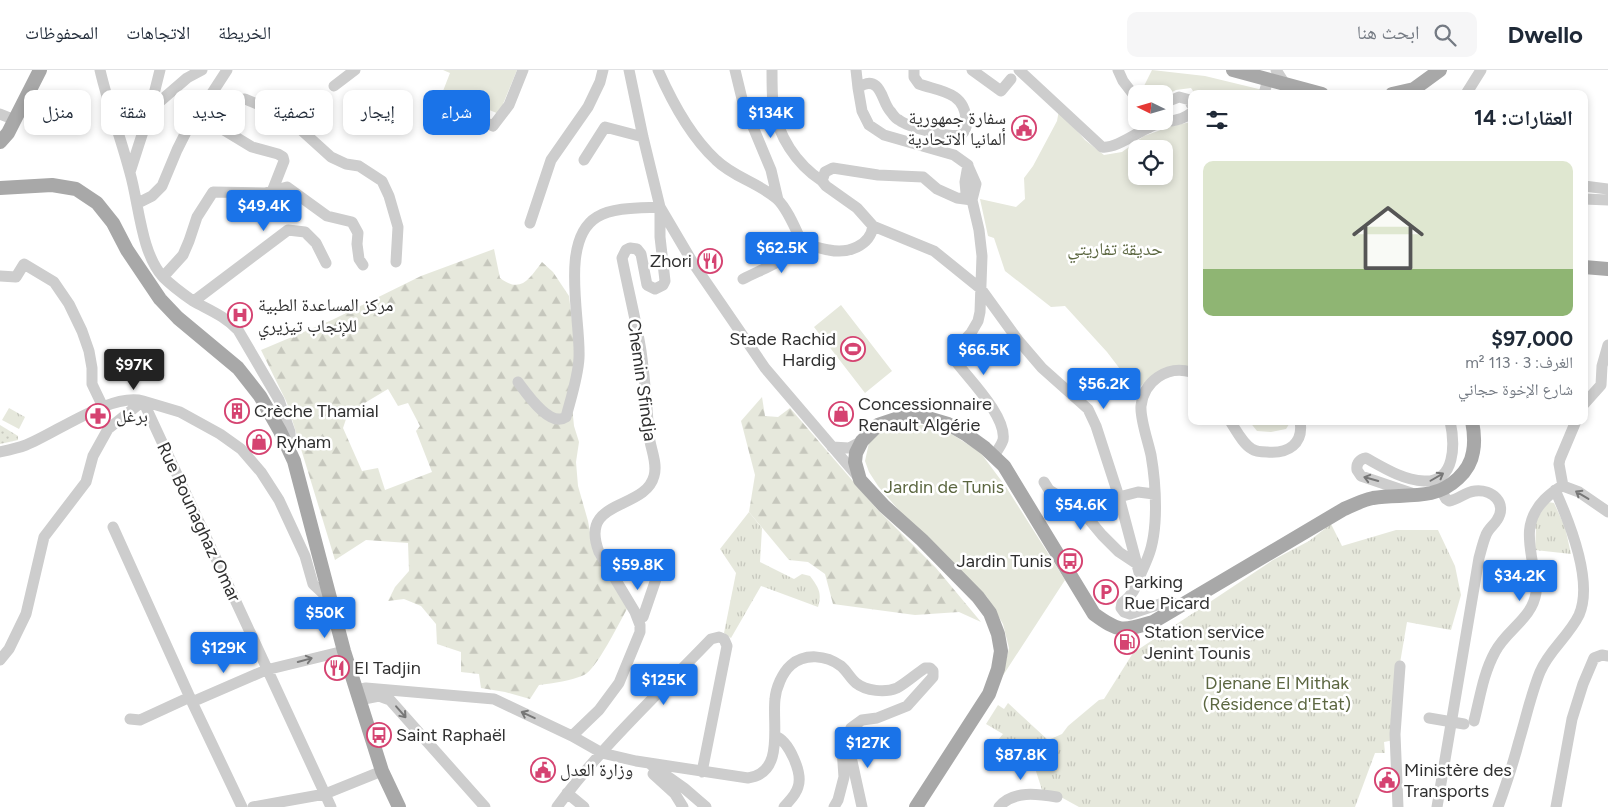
<!DOCTYPE html>
<html lang="ar">
<meta charset="utf-8">
<style>
:root{--surface:#fff;--page:#f6f6f7;--text:#1f2937;--muted:#747a83;--line:#e0e1e3;--accent:#1a73e8}
body{margin:0;font-family:Figtree,"Noto Naskh Arabic",sans-serif;background:var(--page);color:var(--text);direction:rtl;height:100vh;display:flex;flex-direction:column;font-size:19px;white-space:nowrap}
*{box-sizing:border-box;margin:0}
p{font-size:16px;color:var(--muted)}
.icon{flex:none;width:28px;height:28px;fill:none;stroke:currentColor;stroke-width:2;stroke-linecap:round;stroke-linejoin:round}
.map{position:relative;flex:1;overflow:hidden;direction:ltr}
.drawer{position:absolute;left:1188px;top:20px;width:400px;height:335px;display:flex;flex-direction:column;background:var(--surface);border-radius:10px;box-shadow:0 2px 8px #0003;direction:rtl}
.drawer>*{flex:none}
.banner{position:absolute;left:15px;top:20px;width:475px;height:45px;direction:rtl;display:flex;gap:10px}
.needle{width:32px;rotate:275deg}
.controls{position:absolute;left:1128px;top:15px;display:grid;gap:10px}
.controls a{display:grid;place-items:center;width:45px;height:45px;border-radius:10px;background:var(--surface);box-shadow:0 2px 8px #0003;font-size:25px}
.price{position:absolute;translate:-50% -42px;padding:0 11px;border-radius:5px;background:var(--accent);color:#fff;font-size:16px;line-height:32px;filter:drop-shadow(0 1px 2px #0008)}
.price::after{content:'';position:absolute;left:50%;top:30px;width:15px;height:11px;margin-left:-8px;background:inherit;clip-path:polygon(0 0,100% 0,50% 100%)}
.price.active{background:#222;color:#fff}
ul{padding:0;list-style:none}
li{display:grid;align-content:center;gap:10px;height:265px;padding:0 15px}
li+li{border-top:1px solid var(--line)}
li span{display:grid;place-items:center;height:155px;border-radius:10px;color:#555}
li>.icon{margin-inline-start:auto}
span .icon{width:90px;height:90px;fill:#fffc;stroke-width:1}
li b{font-size:21px}
h2{display:flex;justify-content:space-between;align-items:center;height:60px;padding:0 15px;font-size:21px}
.chip{padding:0 18px;border-radius:10px;background:var(--surface);box-shadow:0 2px 8px #0003;font-size:18px;line-height:45px}
.chip.active{background:var(--accent);color:#fff}
header{display:flex;align-items:center;gap:30px;box-sizing:border-box;height:70px;padding:0 25px;background:var(--surface);border-bottom:1px solid var(--line)}
header strong{font-size:24px}
nav{display:flex;gap:28px;margin-inline-start:auto;font-size:18px}
.search{width:350px;height:45px;background:var(--page);display:flex;align-items:center;gap:12px;box-sizing:border-box;padding:0 18px;border-radius:10px;color:var(--muted);font-size:19px}
.map>svg:first-child{display:block}
.grass{fill:url(#grass-dots)}
.forest{fill:url(#forest-firs);fill-rule:evenodd}
.park{fill:url(#park-tufts)}
.garden{fill:#e6e8dc;fill-rule:evenodd}
.lines{fill:none;stroke-linecap:round;stroke-linejoin:round}
.minor{stroke:#cdcdcd;stroke-width:11}
.major{stroke:#a8a8a8;stroke-width:14}
.minor-bridge{stroke:#cdcdcd;stroke-width:11}
.oneway{stroke:#777}
.labels{text-anchor:middle;stroke-width:5;stroke-linejoin:round;paint-order:stroke}
.poi-label{font-size:18px;fill:#303030;stroke:#fff;text-anchor:start}
.park-label{font-size:18px;fill:#5c6741;stroke:#fff}
.street-label{font-size:18px;fill:#303030;stroke:#fff}
</style>
<header>
<strong>Dwello</strong>
<div class="search"><svg class="icon" aria-label="search" viewBox="0 0 24 24"><circle cx="10" cy="10" r="6"/><path d="M15 15l6 6"/></svg>ابحث هنا</div>
<nav><a>الخريطة</a><a>الاتجاهات</a><a>المحفوظات</a></nav>
</header>
<div class="map">
<svg width="1608" height="737" viewBox="0 0 1608 737">
<defs>
<pattern id="grass-dots" width="8" height="8" patternUnits="userSpaceOnUse" patternTransform="scale(1.25)"><rect width="8" height="8" fill="#e6e8dc"/><path d="M2 2h.1M6 6h.1" fill="none" stroke="#c6c7bd" stroke-width="1.8" stroke-linecap="round"/></pattern>
<pattern id="forest-firs" width="22" height="20" patternUnits="userSpaceOnUse" patternTransform="scale(1.25)"><rect width="22" height="20" fill="#e6e8dc"/><path d="M5 1l3.5 6h-7zM16 11l3.5 6h-7z" fill="#c6c7bd"/></pattern>
<pattern id="park-tufts" width="24" height="20" patternUnits="userSpaceOnUse" patternTransform="scale(1.25)"><rect width="24" height="20" fill="#e6e8dc"/><path d="M3 7l-1-3M5 7V3M7 7l1-3M15 17l-1-3M17 17v-4M19 17l1-3" fill="none" stroke="#c6c7bd"/></pattern>
</defs>
<rect width="100%" height="100%" fill="#fff"/>
<path class="grass" d="M0,355L18,366V370L0,374Z"/>
<path class="forest" d="M494,179L500,208C521,224 529,209 542,192L553,202L569,226L575,275L572,336L574,356L579,372L576,392L578,416L588,451L592,474L605,504L621,523L628,537C620,551 597,599 584,605C571,611 554,613 539,615L530,629L505,622L481,618L479,604L461,602V582L437,574L436,554L421,536L404,529L388,531L395,517L409,501L408,473L366,470L335,490L287,333L261,280L332,250L421,206ZM388,319L398,336L408,333L420,356L416,361L432,402L385,420L378,398L362,401L343,358L348,343Z
M762,327L765,346L778,347L790,338L876,438L936,498L981,552L959,542L915,545L833,534L825,504L808,492L789,490L749,442L755,405L741,351Z"/>
<path class="park" d="M9,338L25,347L19,359L2,350Z
M1548,432L1554,433L1565,457L1571,484L1535,480L1536,459L1532,456Z
M749,442L762,458L760,492L794,509L802,504L810,506C819,518 822,523 818,537L761,516L731,568L724,563L736,503L720,479Z
M1331,454L1342,476L1396,460H1438L1455,496L1461,525L1451,560L1407,552L1400,593L1394,670L1384,672L1385,683H1375L1355,737H1079L1059,726L1043,723L1034,695L998,670L1003,664L986,654L998,635L1004,639L1008,633L1048,670L1062,664L1068,656L1099,630L1104,629L1133,583L1273,490L1309,471Z"/>
<path class="garden" d="M443,0H517L499,44L443,21L450,3Z
M1152,0L1205,6L1271,22V24H1195L1191,18L1176,20L1164,26V24H1141L1142,20Z
M1059,40L1085,70L1104,85L1122,82L1144,66L1172,56L1191,52V297L1158,302L1136,320L1107,282L1065,236L1051,237L1005,201L994,168L988,166L980,129L1016,137L1025,129L1024,108L1033,96L1057,51ZM1136,79H1164V106H1136Z
M841,235L892,301L865,323L814,257Z
M1249,351H1291L1286,359L1271,362L1257,361Z
M906,355H926L945,360L980,382L1006,417L1065,510L1002,607L1009,578L1003,554L987,527L903,445L878,416L869,402L865,391L870,368C882,360 893,357 906,355Z"/>
<g class="lines">
<path class="minor" d="M100,0C108,35 121,68 130,103C139,134 141,183 163,207C172,216 183,224 193,231C209,240 225,246 238,260L279,330L290,362L291,383
M658,0C672,32 690,66 716,90C733,107 759,113 777,129C787,138 796,160 802,173C811,175 820,179 829,180C848,184 870,176 873,156L857,138L826,116L822,111L825,102L833,98L878,105L923,107L937,119L957,128L972,130
M735,0L743,33L771,100L778,130
M772,0C772,11 772,24 773,35C778,66 796,94 822,111
M856,0L858,18
M914,0V7L919,14C938,21 965,21 966,50C967,55 966,60 962,64C953,70 908,57 899,50C896,49 893,45 891,42C884,35 883,22 876,16C870,11 863,14 858,18L862,41L869,55L884,65L954,85L968,95
M972,0L1001,21L1011,9
M1019,0L1102,77C1116,79 1137,62 1150,57C1163,50 1180,53 1191,43
M1118,0L1123,11L1136,28
M1276,0L1285,14
M334,16L355,0
M1264,24L1268,9
M1466,24L1481,0
M1164,33L1179,27L1190,30L1191,34
M150,40L187,8L202,0
M465,43L493,56L509,35L523,0
M0,44L15,50
M584,90L605,57L643,67
M968,95L965,112L966,123L972,130L979,160L982,186L980,242L978,251L971,263L954,281V287L957,293C970,310 1007,347 1003,370C1001,376 997,381 993,387
M968,96L976,114L972,130
M130,102L150,40L160,0
M1584,116L1608,119
M273,119L284,91L283,87L278,84L252,77L224,60L217,48L221,38L227,31L245,29L257,34L270,40L278,48L299,58L331,87L346,94L359,96L382,111L389,126L398,157L396,192
M1584,129L1608,130
M138,133L152,126L162,116L177,80L193,48L203,37L227,0
M530,153L551,90L588,37L600,12L603,0
M873,156L934,181L981,219L1018,270L1042,298L1088,339L1096,356L1119,427L1140,506
M0,206L16,207L24,194L54,212L69,234L82,261L89,281L92,298V314L103,337
M163,207L183,185L189,171L197,147L213,122L265,123L287,117L327,146L352,152L358,163L357,174L359,189L363,195
M743,209C762,199 788,190 802,173
M194,231L288,160L305,162L316,173L326,193
M518,312C527,324 550,358 566,347C571,328 578,307 579,288C581,250 559,170 597,147C613,137 642,138 660,137L693,193L765,298L859,408
M1584,334L1601,315L1602,296L1608,275
M1230,351C1236,360 1243,374 1252,379C1256,382 1262,382 1267,382C1288,384 1304,374 1300,351
M832,377L849,378L862,371
M0,382C9,380 18,378 26,375C56,363 112,322 143,331L331,737
M1044,412L1049,420L1057,425L1072,429L1102,465L1119,482L1137,494
M1563,416L1559,394L1560,389L1576,351
M1417,425L1361,406L1357,400C1356,393 1360,389 1366,388C1384,398 1403,410 1424,411C1456,413 1455,373 1450,351
M1119,427L1138,422L1154,424
M113,457L192,632L242,737
M1180,536L1169,531L1130,544L1124,542L1121,538L1122,533C1135,523 1136,516 1142,501C1144,497 1146,492 1148,487C1159,460 1156,414 1151,385C1148,371 1140,349 1141,336C1144,311 1167,295 1191,302
M638,549L643,547L656,509
M0,590L9,579L26,544L44,467L86,412L93,386L108,359L143,331L180,342L220,364L241,379L261,402L279,430L305,486L313,514L329,529
M356,620L366,618L494,629L572,666L602,683L636,691L748,708C785,703 772,655 775,629C776,618 782,603 791,595C805,583 826,585 841,596C847,601 850,608 856,613C866,621 885,623 897,618C906,613 916,604 925,598H930L933,601V607L907,636L877,648L862,650L851,658L842,679L844,707L838,730L834,737
M359,630L379,626L390,630L485,737
M192,632L266,600L344,581
M130,649L140,650L190,627
M1474,651C1480,628 1483,604 1495,582C1506,560 1532,549 1536,523C1537,516 1536,508 1534,501C1529,473 1523,451 1545,429C1551,424 1556,418 1563,416L1579,422L1608,442
M572,666L599,640L619,613L640,562V555L635,542L599,482C578,428 645,441 654,406C658,393 650,378 649,365C647,337 645,309 641,281C636,250 628,219 622,188L626,180L630,178L637,179L641,184L647,215L655,219L663,215L665,211L660,167V137L643,67L629,0
M775,666C789,671 803,703 798,717C796,725 789,731 784,737
M848,673L862,737
M650,694L684,718L706,737
M653,704L675,724L683,737
M567,723L584,737
M253,737L325,724L382,701
M557,737C600,678 660,622 711,569L719,567L724,569L727,576L702,702
M999,737C1013,720 1038,724 1057,727
M1398,737L1395,664L1400,596
M1437,737L1479,488C1481,481 1483,472 1486,465C1488,459 1494,455 1497,450C1508,433 1492,419 1475,421C1465,422 1459,429 1449,431L1446,429L1441,420
M1498,737C1506,715 1513,694 1519,671C1526,648 1531,624 1540,602C1549,580 1569,566 1579,545C1594,511 1569,451 1555,420
M1556,737L1572,649L1583,614L1594,588L1602,585L1608,586"/>
<path class="major" d="M1233,0L1322,24
M1392,24L1414,19L1440,0
M0,72L8,63L40,0
M0,118L52,115L76,119L97,133L113,153L127,180L160,229L178,248L238,298L260,326L280,361L294,391L344,581L382,701L399,737
M1584,197L1608,199
M916,737L989,624L998,599L1001,581L998,564L990,543L978,527L922,470L884,436L860,410L855,392L856,383L862,371L878,355L902,347L921,346L948,354L967,365L985,378L1004,396L1094,544C1120,563 1123,561 1153,552L1344,439C1353,435 1363,430 1373,428C1392,425 1412,427 1431,423C1450,419 1470,402 1473,382C1475,372 1474,361 1472,351"/>
<path class="minor-bridge" d="M1429,648L1464,654"/>
</g>
<defs><path id="oneway-shaft" d="M-6 0H5M1.5-3L5.5 0L1.5 3" fill="none" stroke-width="1.6" stroke-linecap="round" stroke-linejoin="round" transform="scale(1.25)"/></defs>
<g class="oneway">
<use href="#oneway-shaft" transform="translate(1437 407) rotate(-30)"/>
<use href="#oneway-shaft" transform="translate(1371 409) rotate(-164)"/>
<use href="#oneway-shaft" transform="translate(1582 425) rotate(-149)"/>
<use href="#oneway-shaft" transform="translate(305 590) rotate(-15)"/>
<use href="#oneway-shaft" transform="translate(401 642) rotate(49)"/>
<use href="#oneway-shaft" transform="translate(528 645) rotate(-155)"/>
</g>
<defs>
<symbol id="civic-ring" viewBox="-11 -11 22 22"><circle r="9.5" fill="#fff" stroke="#d54371" stroke-width="1.5"/><path d="M-.6-6.5H3V-4.5H.6V-3L4-1V1h2V6H-6V1h2V-1L-.6-3ZM-1.2 2.5V6h2.4V2.5Z" fill="#d54371"/></symbol>
<symbol id="restaurant-ring" viewBox="-11 -11 22 22"><circle r="9.5" fill="#fff" stroke="#d54371" stroke-width="1.5"/><path d="M-5-6h1v4h1v-4h1v4h1v-4h1v5L-1.5 .5V6h-2V.5L-5-1ZM5-6V6H3V1.5H1.5Q1.5-4 5-6Z" fill="#d54371"/></symbol>
<symbol id="hospital-ring" viewBox="-11 -11 22 22"><circle r="9.5" fill="#fff" stroke="#d54371" stroke-width="1.5"/><path d="M-5-5h3v3.5h4V-5h3V5h-3V1.5h-4V5h-3Z" fill="#d54371"/></symbol>
<symbol id="stadium-ring" viewBox="-11 -11 22 22"><circle r="9.5" fill="#fff" stroke="#d54371" stroke-width="1.5"/><path d="M0-5a6.5 5 0 1 0 0 10a6.5 5 0 1 0 0-10ZM-3.5-1.8h7v3.6h-7Z" fill="#d54371"/></symbol>
<symbol id="building-ring" viewBox="-11 -11 22 22"><circle r="9.5" fill="#fff" stroke="#d54371" stroke-width="1.5"/><path d="M-4-6H4V6H1V3H-1V6H-4ZM-2.5-4.3h1.7v1.8h-1.7ZM.8-4.3h1.7v1.8H.8ZM-2.5-1h1.7V.8h-1.7ZM.8-1h1.7V.8H.8Z" fill="#d54371"/></symbol>
<symbol id="shop-ring" viewBox="-11 -11 22 22"><circle r="9.5" fill="#fff" stroke="#d54371" stroke-width="1.5"/><path d="M-5-2.5h2.3a2.7 3.5 0 0 1 5.4 0H5L5.5 6h-11ZM-1.5-2.5h3a1.5 2.3 0 0 0-3 0Z" fill="#d54371"/></symbol>
<symbol id="pharmacy-ring" viewBox="-11 -11 22 22"><circle r="9.5" fill="#fff" stroke="#d54371" stroke-width="1.5"/><path d="M-2-6h4v4h4v4h-4v4h-4v-4h-4v-4h4Z" fill="#d54371"/></symbol>
<symbol id="bus-ring" viewBox="-11 -11 22 22"><circle r="9.5" fill="#fff" stroke="#d54371" stroke-width="1.5"/><path d="M-5-6H5V4H4V6H2V4H-2V6H-4V4H-5ZM-3.5-4V0h7V-4ZM-3.5 1.2v1.5H-2V1.2ZM2 1.2v1.5H3.5V1.2Z" fill="#d54371"/></symbol>
<symbol id="parking-ring" viewBox="-11 -11 22 22"><circle r="9.5" fill="#fff" stroke="#d54371" stroke-width="1.5"/><path d="M-3.5-5.5H1a3.5 3.5 0 0 1 0 7H-1V5.5H-3.5ZM-1-3.4V-.6H.8a1.4 1.4 0 0 0 0-2.8Z" fill="#d54371"/></symbol>
<symbol id="fuel-ring" viewBox="-11 -11 22 22"><circle r="9.5" fill="#fff" stroke="#d54371" stroke-width="1.5"/><path d="M-5.5-6h7V0h2V4h1.3V-2.5L3-4.5l.8-.8L6-3V5H2.5V1h-1V6h-7ZM-4.2-4.7v3.2H.2V-4.7Z" fill="#d54371"/></symbol>
</defs>
<g fill-rule="evenodd">
<use href="#civic-ring" x="1010" y="44" width="28" height="28"/>
<use href="#restaurant-ring" x="696" y="177" width="28" height="28"/>
<use href="#hospital-ring" x="226" y="231" width="28" height="28"/>
<use href="#stadium-ring" x="839" y="265" width="28" height="28"/>
<use href="#building-ring" x="223" y="327" width="28" height="28"/>
<use href="#shop-ring" x="827" y="330" width="28" height="28"/>
<use href="#pharmacy-ring" x="84" y="332" width="28" height="28"/>
<use href="#shop-ring" x="245" y="358" width="28" height="28"/>
<use href="#bus-ring" x="1056" y="477" width="28" height="28"/>
<use href="#parking-ring" x="1092" y="508" width="28" height="28"/>
<use href="#fuel-ring" x="1113" y="558" width="28" height="28"/>
<use href="#restaurant-ring" x="323" y="584" width="28" height="28"/>
<use href="#bus-ring" x="365" y="651" width="28" height="28"/>
<use href="#civic-ring" x="529" y="686" width="28" height="28"/>
<use href="#civic-ring" x="1373" y="696" width="28" height="28"/>
</g>
<g class="labels">
<g class="poi-label">
<text x="1006" y="54" text-anchor="end">سفارة جمهورية<tspan x="1006" dy="21">ألمانيا الاتحادية</tspan></text>
<text x="692" y="197" text-anchor="end">Zhori</text>
<text x="258" y="241">مركز المساعدة الطبية<tspan x="258" dy="21">للإنجاب تيزيري</tspan></text>
<text x="836" y="275" text-anchor="end">Stade Rachid<tspan x="836" dy="21">Hardig</tspan></text>
<text x="858" y="340">Concessionnaire<tspan x="858" dy="21">Renault Algérie</tspan></text>
<text x="254" y="347">Crèche Thamial</text>
<text x="116" y="352">برغل</text>
<text x="276" y="378">Ryham</text>
<text x="1052" y="497" text-anchor="end">Jardin Tunis</text>
<text x="1124" y="518">Parking<tspan x="1124" dy="21">Rue Picard</tspan></text>
<text x="1144" y="568">Station service<tspan x="1144" dy="21">Jenint Tounis</tspan></text>
<text x="354" y="604">El Tadjin</text>
<text x="396" y="671">Saint Raphaël</text>
<text x="560" y="706">وزارة العدل</text>
<text x="1404" y="706">Ministère des<tspan x="1404" dy="21">Transports</tspan></text>
</g>
<g class="park-label">
<text x="1115" y="185">حديقة تفاريتي</text>
<text x="944" y="423">Jardin de Tunis</text>
<text x="1277" y="619">Djenane El Mithak<tspan x="1277" dy="21">(Résidence d'Etat)</tspan></text>
</g>
<g class="street-label">
<text transform="translate(642 310) rotate(82)" y="6">Chemin Sfindja</text>
<text transform="translate(199 452) rotate(65)" y="6">Rue Bounaghaz Omar</text>
</g>
</g>
</svg>
<div class="controls">
<a><svg class="needle" viewBox="-14 -14 28 28"><path d="M0-13l5 13h-10z" fill="#e53935"/><path d="M0 13l5-13h-10z" fill="#747a83"/></svg></a>
<a><svg class="icon" aria-label="locate" viewBox="0 0 24 24"><circle cx="12" cy="12" r="6"/><path d="M12 2v4M12 18v4M2 12h4M18 12h4"/></svg></a>
</div>
<b class="price" style="left:771px;top:69px">$134K</b>
<b class="price" style="left:264px;top:162px">$49.4K</b>
<b class="price" style="left:782px;top:204px">$62.5K</b>
<b class="price" style="left:984px;top:306px">$66.5K</b>
<b class="price active" style="left:134px;top:321px">$97K</b>
<b class="price" style="left:1104px;top:340px">$56.2K</b>
<b class="price" style="left:1081px;top:461px">$54.6K</b>
<b class="price" style="left:638px;top:521px">$59.8K</b>
<b class="price" style="left:1520px;top:532px">$34.2K</b>
<b class="price" style="left:325px;top:569px">$50K</b>
<b class="price" style="left:224px;top:604px">$129K</b>
<b class="price" style="left:664px;top:636px">$125K</b>
<b class="price" style="left:868px;top:699px">$127K</b>
<b class="price" style="left:1021px;top:711px">$87.8K</b>
<div class="banner">
<a class="chip active">شراء</a>
<a class="chip">إيجار</a>
<a class="chip">تصفية</a>
<a class="chip">جديد</a>
<a class="chip">شقة</a>
<a class="chip">منزل</a>
</div>
<section class="drawer">
<h2>العقارات: 14<svg class="icon" aria-label="filters" viewBox="0 0 24 24"><path d="M4 7h16M4 17h16"/><circle cx="9" cy="7" r="2"/><circle cx="15" cy="17" r="2"/></svg></h2>
<ul>
<li><span style="background:linear-gradient(#dfe7d0 70%,#8fb573 0)"><svg class="icon" aria-label="home" viewBox="0 0 24 24"><path d="M3 11l9-7 9 7M6 9v11h12V9"/></svg></span><div><b>$97,000</b><p>الغرف: 3 · 113 m²</p><p>شارع الإخوة حجاني</p></div></li>
</ul>
</section>
</div>
